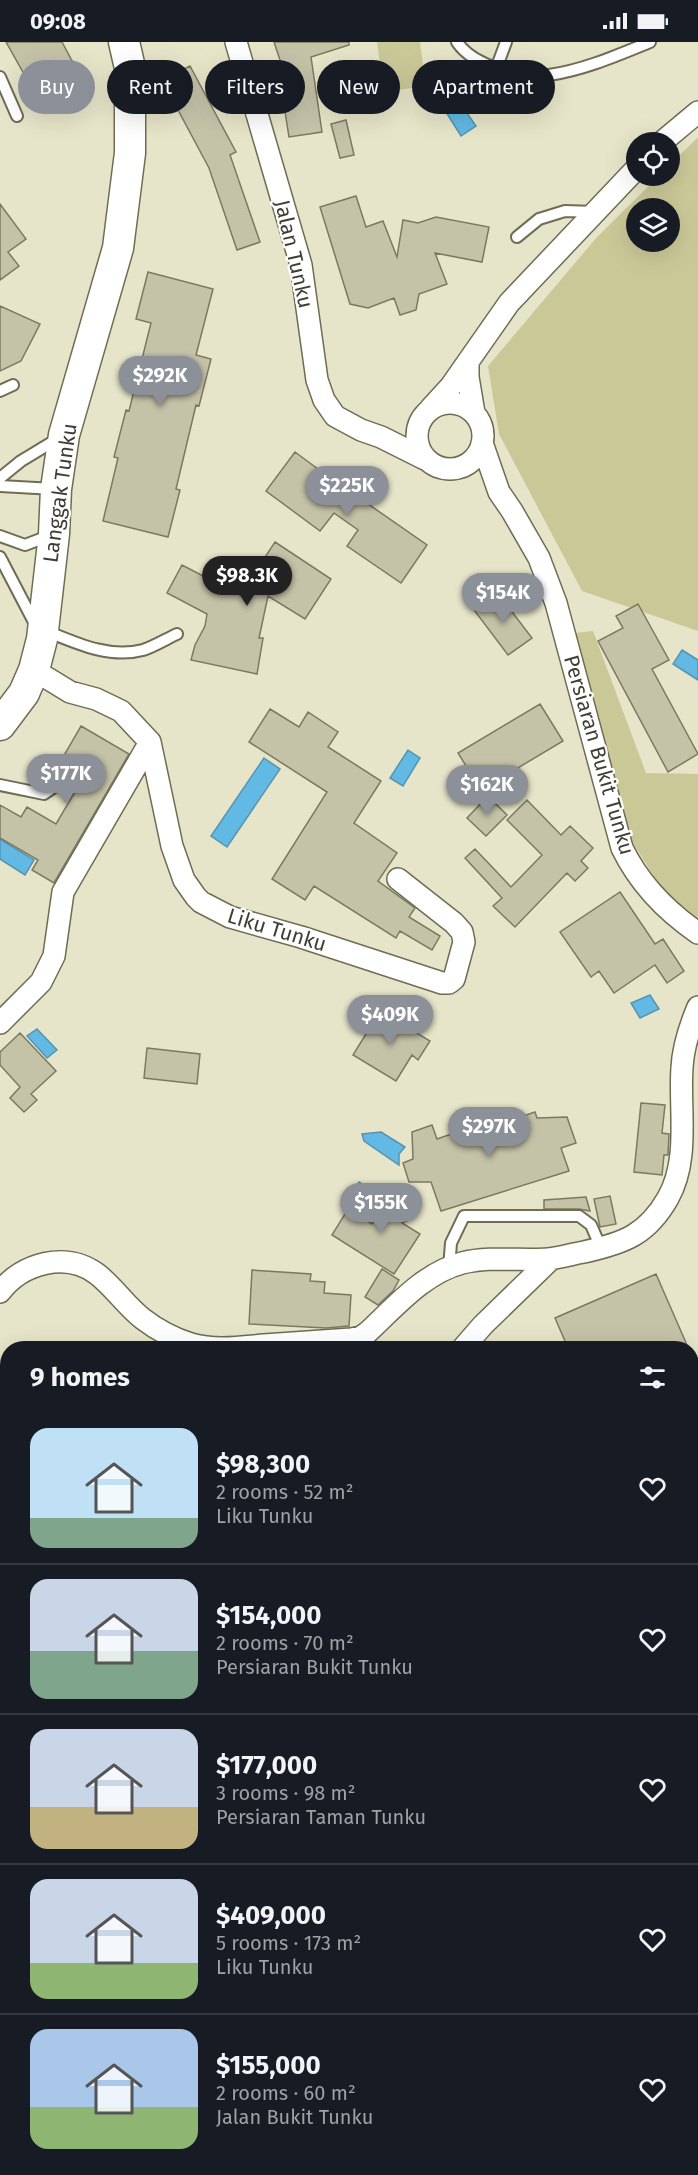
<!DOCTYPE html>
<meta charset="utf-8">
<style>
:root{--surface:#171b24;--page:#242831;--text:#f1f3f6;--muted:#9ea1a6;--line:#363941;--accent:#8c9099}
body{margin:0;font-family:"Fira Sans",sans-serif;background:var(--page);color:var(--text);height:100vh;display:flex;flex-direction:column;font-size:22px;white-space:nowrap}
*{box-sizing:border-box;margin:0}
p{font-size:20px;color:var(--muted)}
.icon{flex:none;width:33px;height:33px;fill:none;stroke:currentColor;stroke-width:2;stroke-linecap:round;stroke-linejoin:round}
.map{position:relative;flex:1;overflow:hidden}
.drawer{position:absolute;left:0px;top:1299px;width:699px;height:834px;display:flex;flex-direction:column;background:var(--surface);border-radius:24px 24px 0 0;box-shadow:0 6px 24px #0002}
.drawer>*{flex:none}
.hud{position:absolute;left:18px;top:18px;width:663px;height:54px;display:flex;gap:12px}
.tools{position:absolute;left:626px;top:90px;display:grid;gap:12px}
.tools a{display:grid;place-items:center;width:54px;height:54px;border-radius:50%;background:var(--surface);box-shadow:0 6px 24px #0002;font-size:30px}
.price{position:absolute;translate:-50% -51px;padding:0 14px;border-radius:21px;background:var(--accent);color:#fff;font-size:20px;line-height:39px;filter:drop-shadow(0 2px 3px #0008)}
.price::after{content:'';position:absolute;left:50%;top:36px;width:18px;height:14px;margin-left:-9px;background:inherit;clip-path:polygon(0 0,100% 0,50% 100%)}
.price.selected{background:#222;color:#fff}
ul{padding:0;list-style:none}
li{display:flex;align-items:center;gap:18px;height:150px;padding:0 30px}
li+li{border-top:2px solid var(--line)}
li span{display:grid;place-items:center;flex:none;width:168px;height:120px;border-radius:18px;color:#555}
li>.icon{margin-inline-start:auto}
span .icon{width:72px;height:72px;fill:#fffc;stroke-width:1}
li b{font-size:26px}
h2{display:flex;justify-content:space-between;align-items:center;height:72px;padding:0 30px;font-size:26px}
.chip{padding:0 21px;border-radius:27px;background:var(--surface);box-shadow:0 6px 24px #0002;font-size:21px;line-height:54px}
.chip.selected{background:var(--accent);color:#fff}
.status{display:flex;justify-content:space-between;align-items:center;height:42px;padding:0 30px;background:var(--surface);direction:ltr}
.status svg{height:16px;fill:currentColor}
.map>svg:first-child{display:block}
.green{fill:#cbc898;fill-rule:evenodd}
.water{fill:#61b9e4;stroke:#5694af;stroke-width:1.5}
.building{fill:#c4c2a7;stroke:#7b7a61;stroke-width:1.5}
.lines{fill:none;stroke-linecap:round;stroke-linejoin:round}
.lane-casing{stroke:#6e6d54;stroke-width:14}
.street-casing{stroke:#6e6d54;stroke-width:24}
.secondary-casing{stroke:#6e6d54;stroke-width:33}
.lane{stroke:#fff;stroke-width:10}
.street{stroke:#fff;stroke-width:21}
.secondary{stroke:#fff;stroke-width:30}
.labels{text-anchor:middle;stroke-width:4.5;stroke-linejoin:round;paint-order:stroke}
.street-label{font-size:21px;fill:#3e3e33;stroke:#fff}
</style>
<div class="status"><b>09:08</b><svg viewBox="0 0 49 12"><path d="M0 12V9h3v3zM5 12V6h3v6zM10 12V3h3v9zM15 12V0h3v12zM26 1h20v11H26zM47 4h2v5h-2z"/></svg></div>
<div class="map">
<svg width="698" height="2133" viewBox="0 0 698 2133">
<rect width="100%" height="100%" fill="#e6e5c9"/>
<path class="green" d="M377,0H420L426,44L384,50Z
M698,95V589L582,549L499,392L488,324L597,195L659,134H669V124ZM636,166H669V200H636Z
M593,589L646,731L698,732V876L663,849L626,790L575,591Z
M698,1921V2086H692V1929Z
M498,2126H633L627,2133H487Z"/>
<path class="water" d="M458,58L476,84L461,94L444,67Z
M682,608L698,618V638L673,622Z
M408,708L420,716L403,744L390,736Z
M264,716L280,727L227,805L211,794Z
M0,797L34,818L25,833L0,817Z
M650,953L659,967L640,976L631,961Z
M37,987L57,1008L47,1016L27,994Z
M381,1090L405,1105L399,1112V1123L364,1099L362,1092Z
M359,1140L371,1147L356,1171L344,1163Z
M123,2126H158L153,2133H124Z"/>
<path class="building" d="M6,0H62L88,49L46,71Z
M274,0H349V3L311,15L322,90L289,95L283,57L289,56L284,24H282Z
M190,24L236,110L230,113L260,200L237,208L209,126L162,38Z
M346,78L354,113L340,116L331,82Z
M356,154L366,185L383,179L397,215L403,178L418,181L436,175L489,185L482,220L435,211L447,242L419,252L416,268L400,273L394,256L368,266L350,262L320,165Z
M0,162L26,197L8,210L19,224L0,238Z
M148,230L213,247L196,313L211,317L199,364L196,363L176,447L180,448L168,495L103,479L118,416L114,415L126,368L129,369L151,281L136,277Z
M0,264L40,282L21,319L0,329Z
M295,410L360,458L361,457L427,503L401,541L347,504L358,488L334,471L320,489L266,449Z
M275,500L331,537L305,577L268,554L259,596H263L257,632L191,618L195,603L205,584L207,572L167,551L182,523L240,553Z
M497,550L532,596L508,613L474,568Z
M638,562L669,618L652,627L698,712L668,730L598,599L623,586L616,574Z
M540,662L563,699L481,748L458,711Z
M270,667L299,685L308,670L338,690L328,705L381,739L354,781L397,811L378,839L415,866L409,875L440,894L432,908L400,889L396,896L314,844L305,858L272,837L327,750L249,700Z
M81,684L129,712L54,841L32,828L38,818L0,796V763L21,775L27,765L56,782L79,743L55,729Z
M488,754L507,773L486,794L467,776Z
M527,758L561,793L570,784L593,806L581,819L588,826L575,839L567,831L515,885L493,864L502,856L465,816L475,807L511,845L542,813L507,778Z
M620,850L655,902L663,897L684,929L667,941L655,923L614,951L599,929L591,935L560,890Z
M380,969L430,999L418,1018L412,1013L396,1039L353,1013Z
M20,991L56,1029L31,1052L37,1058L24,1070L10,1056L20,1045L0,1023V1010Z
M147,1006L200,1012L197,1042L144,1036Z
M641,1061L665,1063L662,1091L669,1092L668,1113H664L662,1133L634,1130Z
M535,1070L537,1076L567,1075L576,1101L561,1106L569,1129L441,1169L431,1140H409L403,1121L413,1117L412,1090L432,1083L437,1097L457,1090L488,1089V1082L502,1077H515Z
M392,1152L415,1166L407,1179L402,1181L420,1192L394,1232L332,1193L348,1167L372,1182Z
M610,1154L616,1182L600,1185L594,1157Z
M586,1155L590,1169L579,1167H544V1158Z
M382,1227L399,1238L393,1249L378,1263L365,1255Z
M252,1228L311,1232L310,1239L325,1240L324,1251L351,1253L349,1284L326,1286L249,1282Z
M656,1232L687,1303L679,1306H568L555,1276Z"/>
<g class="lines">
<defs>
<path id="lane" d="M457,0C473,24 521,37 549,33C584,28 618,13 650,0
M496,27L506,0
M0,35L17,74
M517,195L539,177L565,169L595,170
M0,349L13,343
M0,436L21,419L59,396
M0,444L54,447
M0,494L25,503L51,493
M0,515L36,584
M44,588C76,601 109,617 143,608C155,604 166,597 177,592
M0,743L44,752L57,743
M449,1226L451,1201L464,1174H579L591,1183L601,1206"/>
<path id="street" d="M236,0L301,223L317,338L324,358L335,374L361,388L381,395L425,417
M662,100L698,70
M468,320V335L474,371
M417 394a33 33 0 1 1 66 0a33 33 0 1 1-66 0Z
M430,367L451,344L509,261L636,127
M482,401L499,450L512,469L539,516L556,561L622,806C639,841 666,869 698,891
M34,628L70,650L96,657L121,669L150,700L172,804L184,838L196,855L201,860L230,875L301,895L442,941H449L454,937L464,900L462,890L454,881L398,837
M0,981L41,940L54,914L63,850L150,700
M0,1250C22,1221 66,1209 97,1232C114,1245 126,1264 143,1277C156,1287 175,1297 191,1302C215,1309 241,1305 264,1303C293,1301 322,1299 351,1297L361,1295L368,1290C396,1264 424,1231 462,1221C490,1214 520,1219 548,1217C560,1216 572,1212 584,1210C624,1201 647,1193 668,1156C690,1117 679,1068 682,1026C683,1005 690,984 698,965
M463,1306L483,1283L551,1217
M0,1482V1485
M692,1611L698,1603
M0,1752L8,1741
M692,1864L698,1862
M692,1915L698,1910
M0,2118L8,2114
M470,2133L481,2126"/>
<path id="secondary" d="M0,683L24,651L34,628L42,597L54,492L56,447L64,393L118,206L130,111V26L124,0"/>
</defs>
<use href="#lane" class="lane-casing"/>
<use href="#street" class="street-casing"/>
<use href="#secondary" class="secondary-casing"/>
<use href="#lane" class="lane"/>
<use href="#street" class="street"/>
<use href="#secondary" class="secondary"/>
</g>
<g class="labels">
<g class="street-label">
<text transform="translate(294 212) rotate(77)" y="7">Jalan Tunku</text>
<text transform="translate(60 451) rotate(-82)" y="7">Langgak Tunku</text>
<text transform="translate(599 713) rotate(74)" y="7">Persiaran Bukit Tunku</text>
<text transform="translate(277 888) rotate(17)" y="7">Liku Tunku</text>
</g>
</g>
</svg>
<div class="tools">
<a><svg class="icon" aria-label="locate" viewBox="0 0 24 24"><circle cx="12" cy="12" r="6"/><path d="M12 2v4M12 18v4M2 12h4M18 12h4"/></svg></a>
<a><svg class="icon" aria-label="layers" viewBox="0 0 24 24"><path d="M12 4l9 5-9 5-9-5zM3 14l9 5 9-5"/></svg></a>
</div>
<b class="price" style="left:160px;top:365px">$292K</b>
<b class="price" style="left:347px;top:475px">$225K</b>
<b class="price selected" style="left:247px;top:565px">$98.3K</b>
<b class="price" style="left:503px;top:582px">$154K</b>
<b class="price" style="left:66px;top:763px">$177K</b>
<b class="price" style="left:487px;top:774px">$162K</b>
<b class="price" style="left:390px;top:1004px">$409K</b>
<b class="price" style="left:489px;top:1116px">$297K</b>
<b class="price" style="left:381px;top:1192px">$155K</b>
<div class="hud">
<a class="chip selected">Buy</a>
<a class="chip">Rent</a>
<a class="chip">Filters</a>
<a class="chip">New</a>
<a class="chip">Apartment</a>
</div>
<section class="drawer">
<h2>9 homes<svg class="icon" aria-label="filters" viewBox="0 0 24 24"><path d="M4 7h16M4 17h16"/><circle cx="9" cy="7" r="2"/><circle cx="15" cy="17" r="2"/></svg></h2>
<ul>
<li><span style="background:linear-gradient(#bfe0f5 75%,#7fa58c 0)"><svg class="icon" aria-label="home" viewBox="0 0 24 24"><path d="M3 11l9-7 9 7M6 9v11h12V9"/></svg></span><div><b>$98,300</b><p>2 rooms · 52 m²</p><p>Liku Tunku</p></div><svg class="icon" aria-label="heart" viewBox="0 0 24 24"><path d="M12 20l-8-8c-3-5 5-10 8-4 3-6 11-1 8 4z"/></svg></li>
<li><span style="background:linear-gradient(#c9d6e8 60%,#7fa58c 0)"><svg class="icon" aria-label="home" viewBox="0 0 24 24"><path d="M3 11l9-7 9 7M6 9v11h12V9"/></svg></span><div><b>$154,000</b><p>2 rooms · 70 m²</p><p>Persiaran Bukit Tunku</p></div><svg class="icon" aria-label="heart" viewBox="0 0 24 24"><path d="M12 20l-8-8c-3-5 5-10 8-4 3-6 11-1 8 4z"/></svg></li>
<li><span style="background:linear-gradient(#c9d6e8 65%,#c2b280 0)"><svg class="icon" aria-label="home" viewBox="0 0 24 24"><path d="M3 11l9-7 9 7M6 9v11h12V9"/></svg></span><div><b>$177,000</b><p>3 rooms · 98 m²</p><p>Persiaran Taman Tunku</p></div><svg class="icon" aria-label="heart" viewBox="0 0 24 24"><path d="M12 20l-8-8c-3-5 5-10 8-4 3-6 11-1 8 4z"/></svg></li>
<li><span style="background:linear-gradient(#c9d6e8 70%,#8fb573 0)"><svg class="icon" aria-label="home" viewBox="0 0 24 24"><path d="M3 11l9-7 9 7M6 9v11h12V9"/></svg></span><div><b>$409,000</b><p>5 rooms · 173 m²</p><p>Liku Tunku</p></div><svg class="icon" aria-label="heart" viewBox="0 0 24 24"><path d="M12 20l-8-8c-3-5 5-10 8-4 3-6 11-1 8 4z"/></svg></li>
<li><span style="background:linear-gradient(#a9c7e8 65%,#8fb573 0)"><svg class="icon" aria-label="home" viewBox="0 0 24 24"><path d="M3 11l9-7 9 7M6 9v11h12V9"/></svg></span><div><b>$155,000</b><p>2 rooms · 60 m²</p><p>Jalan Bukit Tunku</p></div><svg class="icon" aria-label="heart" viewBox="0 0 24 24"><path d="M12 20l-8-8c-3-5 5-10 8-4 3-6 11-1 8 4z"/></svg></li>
</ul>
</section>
</div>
